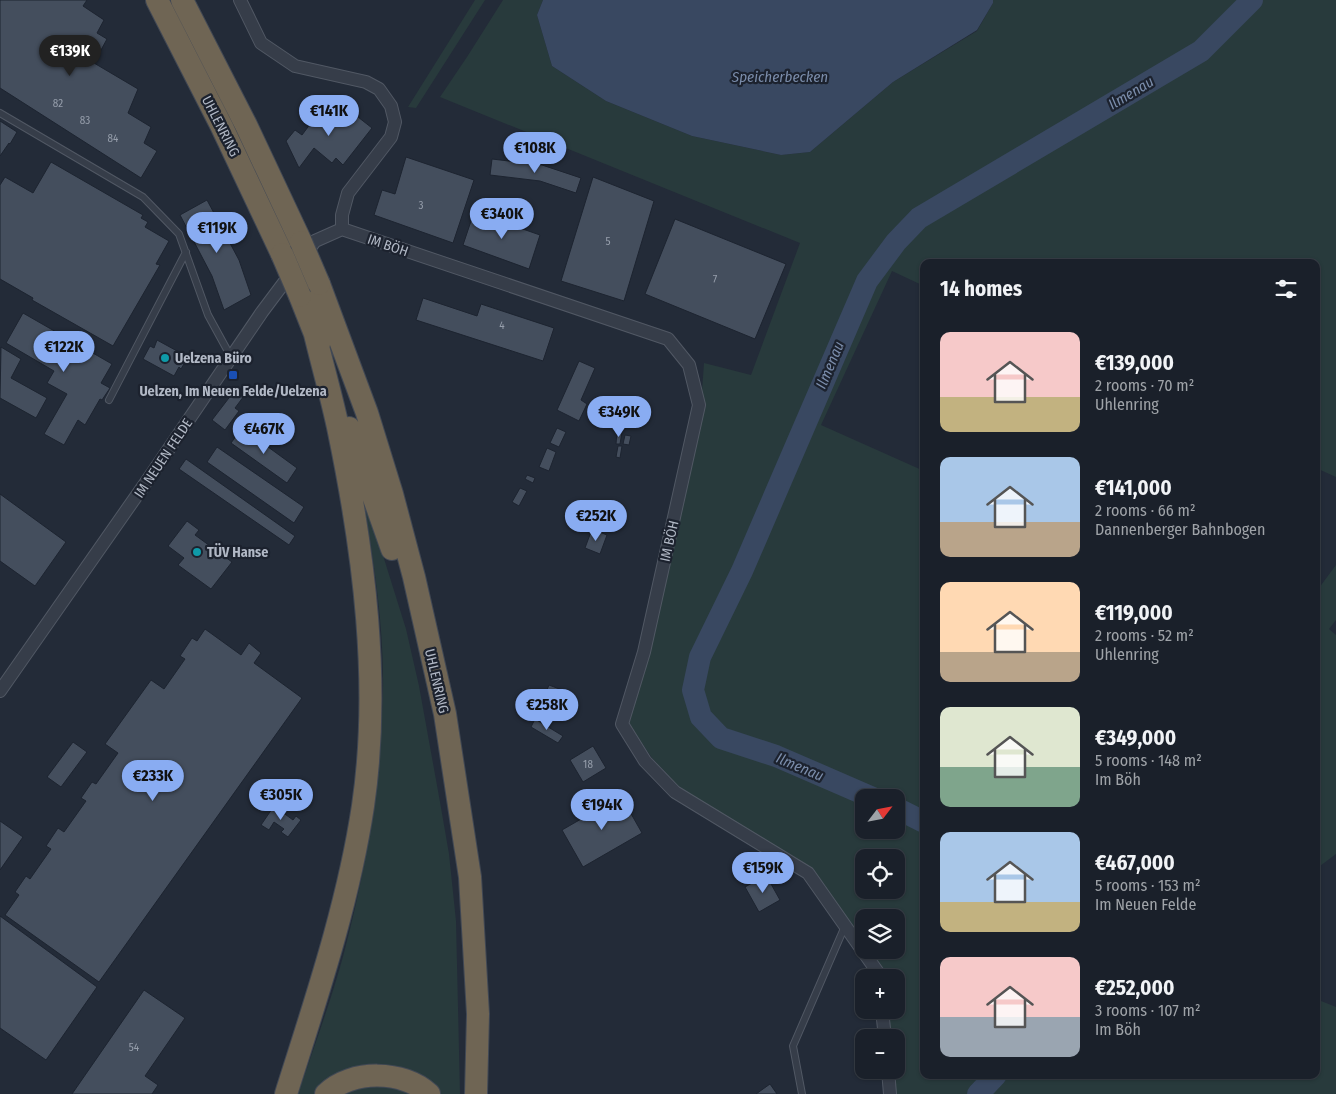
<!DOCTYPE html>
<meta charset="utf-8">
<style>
:root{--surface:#1a202a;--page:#272d36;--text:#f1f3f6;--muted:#9fa3a8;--line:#383e47;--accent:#89acf2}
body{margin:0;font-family:"Fira Sans Condensed",sans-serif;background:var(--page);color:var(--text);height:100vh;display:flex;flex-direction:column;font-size:19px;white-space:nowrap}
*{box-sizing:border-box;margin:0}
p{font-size:16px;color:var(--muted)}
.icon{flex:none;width:28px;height:28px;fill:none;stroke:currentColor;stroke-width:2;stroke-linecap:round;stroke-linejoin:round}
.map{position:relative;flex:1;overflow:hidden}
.details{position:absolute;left:920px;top:259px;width:400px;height:820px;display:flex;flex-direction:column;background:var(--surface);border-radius:10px;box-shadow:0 1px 4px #0004,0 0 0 1px var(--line)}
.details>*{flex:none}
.needle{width:32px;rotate:58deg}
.fabs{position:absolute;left:855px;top:789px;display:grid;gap:10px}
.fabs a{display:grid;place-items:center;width:50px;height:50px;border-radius:10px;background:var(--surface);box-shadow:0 1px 4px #0004,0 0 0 1px var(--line);font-size:25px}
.price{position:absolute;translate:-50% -42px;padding:0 11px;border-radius:18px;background:var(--accent);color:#111;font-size:16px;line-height:32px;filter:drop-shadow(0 1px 2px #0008)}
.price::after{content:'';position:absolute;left:50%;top:30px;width:15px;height:11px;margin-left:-8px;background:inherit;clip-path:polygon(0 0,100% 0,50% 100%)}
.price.current{background:#222;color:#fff}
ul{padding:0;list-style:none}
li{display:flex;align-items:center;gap:15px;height:125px;padding:0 20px}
li span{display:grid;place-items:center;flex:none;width:140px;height:100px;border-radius:10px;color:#555}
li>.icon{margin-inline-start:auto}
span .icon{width:60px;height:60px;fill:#fffc;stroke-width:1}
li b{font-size:21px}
h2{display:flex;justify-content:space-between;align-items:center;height:60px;padding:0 20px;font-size:21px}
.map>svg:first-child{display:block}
.green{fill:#283a3c;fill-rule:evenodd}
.water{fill:#394861}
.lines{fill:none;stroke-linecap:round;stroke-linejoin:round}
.river{stroke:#394861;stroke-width:22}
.building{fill:#444e5d;stroke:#1d2430}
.lane-casing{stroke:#515864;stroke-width:8}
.street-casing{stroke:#515864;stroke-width:14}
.highway-casing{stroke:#414854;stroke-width:24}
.lane{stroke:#363d49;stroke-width:6}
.street{stroke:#363d49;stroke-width:12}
.highway{stroke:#6f6554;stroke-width:22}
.highway-bridge-casing{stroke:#414854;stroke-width:24;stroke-linecap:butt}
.highway-bridge{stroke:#6f6554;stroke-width:22}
.culture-dot{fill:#0f9aa8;stroke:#1c222e;stroke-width:2}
.transit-dot{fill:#1a4fb4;stroke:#1c222e;stroke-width:2}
.labels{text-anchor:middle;stroke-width:4.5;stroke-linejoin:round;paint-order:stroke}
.number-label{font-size:11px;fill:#969eab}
.street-label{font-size:14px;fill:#b1b8c5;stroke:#1c222e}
.poi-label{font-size:14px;font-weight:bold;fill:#b1b8c5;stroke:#1c222e;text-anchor:start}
.water-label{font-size:15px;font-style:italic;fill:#7b8dab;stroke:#1c222e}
</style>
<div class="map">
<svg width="1336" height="1094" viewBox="0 0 1336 1094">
<rect width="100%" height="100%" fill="#232b38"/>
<path class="green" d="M475,0H485L416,108L408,107Z
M503,0H543L537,15L552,66L606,101L692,136L781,155L810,152L893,82L977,31L993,3V0H1336V477L1316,468V262H924V286L892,271L821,425L924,471V1075H1316V999L1336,1007V1094H894L892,1070H896V1038L889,1037L886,1010H896V978L883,977L868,950H896V918H864V944L809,869L681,789L652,758L629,724L648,653L700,421L704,363L751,375L800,243L440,97L467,57ZM864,798H896V830H864ZM864,858H896V890H864Z
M361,485L406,629L419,686L440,802L449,854L456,921L460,1094H437L405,1074L317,1094H298C314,1047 331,1001 344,953C367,866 381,778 383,688C384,620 372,552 361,485Z
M1336,565V620L1329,629L1336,635V854L1316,869V592Z
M381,1083L411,1094H337Z"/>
<path class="water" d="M543,0H993V3L977,30L893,82L810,152L781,155L692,136L606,101L552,66L537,15Z"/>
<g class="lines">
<path class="river" d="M873,798L776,756L721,738L701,717L693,690L700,657L742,571L867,281L896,242L919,218L1201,51L1252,0
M896,808L924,822
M978,1094L996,1075"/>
</g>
<path class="building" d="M0,0H87L83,6L104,20L97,33L107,39L94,63L138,89L128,113L151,127L144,143L157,151L141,178L0,88Z
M322,108L358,117L372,128L343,165L336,158L332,163L314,148L299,168L286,141L295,130L302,135Z
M0,121L17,132L10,144L9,143L0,156Z
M406,157L474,180L453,243L374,215L382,190L395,194Z
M492,159L542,165L581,178L576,193L540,181L490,175Z
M51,162L143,215L141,218L148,222L145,227L169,241L156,264L160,265L113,346L32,300L33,298L0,279V185L5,177L33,193Z
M593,177L654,201L624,301L561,281Z
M207,200L239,260L251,295L224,310L212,276L180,215Z
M474,212L540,235L529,269L463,245Z
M675,219L786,264L755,339L645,294Z
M423,298L477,316L481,304L554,328L543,361L416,320Z
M23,313L112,364L101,383L110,388L102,400L100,399L85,425L78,420L64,445L44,434L67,394L47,383L54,371L6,343Z
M157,340L188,357L181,369L179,367L174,376L143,359L150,346L154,348Z
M1,347L21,359L11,378L47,398L36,418L0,398Z
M579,361L595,368L581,400L587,404L579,421L557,410Z
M235,390L244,396L235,408L239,411L225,430L212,420Z
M242,428L297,468L287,483L231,443Z
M557,428L566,432L559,447L550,443Z
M617,432H622L620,444H616Z
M625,435L631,436L629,445L623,444Z
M618,446H622L620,458L616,457Z
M217,447L304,507L294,523L207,462Z
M547,448L556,452L549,471L539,467Z
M186,459L295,536L289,545L179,469Z
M527,475L535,478L533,483L525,479Z
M520,488L527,491L519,506L512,502Z
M0,494L66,542L35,586L0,561Z
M187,521L199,530L195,535L232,562L211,589L178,565L184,558L168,546Z
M592,529L607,535L600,554L585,548Z
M205,629L241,655L249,643L261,653L254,663L302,698L99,982L5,915L19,895L15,892L26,876L30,879L51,849L46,846L58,828L64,832L86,801L81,798L92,782L96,784L118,753L105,744L151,680L164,689L185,659L180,656L192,638L197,641Z
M549,685L562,690L551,717L538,711Z
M535,719L563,736L558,743L531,727Z
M73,742L87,752L61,787L47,777Z
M593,746L606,768L583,782L570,760Z
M621,796L642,833L583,867L562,830Z
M274,806L293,820L296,816L301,820L288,837L281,832L284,829L274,822L269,830L261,825Z
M0,821L23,837L0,870Z
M766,875L780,900L759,912L745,887Z
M0,916L97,987L46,1060L0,1028Z
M144,990L185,1018L145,1076L158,1085L152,1094H72Z
M770,1084L777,1094H756Z"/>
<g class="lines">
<defs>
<path id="lane" d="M0,113L143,197L179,234L208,315L231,357
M109,400L186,252
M802,1094L793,1046L845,926"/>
<path id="street" d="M240,0L261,43L295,66L366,82L379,89L391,106L395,122L391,137L348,193L342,215V229L315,241L304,256
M342,229L668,339L689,365L699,405L644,652L622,724L645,761L675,792L808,873L879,974L880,978
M0,691L149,478L262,312L292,272
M882,1010L885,1038
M888,1070L890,1094"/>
<path id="highway" d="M157,0L222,127L282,254
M182,0L246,125L301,242
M319,284L367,413L392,494L414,577L445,714L470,877L478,1014L476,1094
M300,296L319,344
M349,428L392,549
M286,1094C316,999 348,905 363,806C381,684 364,553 339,432C332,398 322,364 314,330
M326,1094C351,1069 404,1070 429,1094"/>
</defs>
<use href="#lane" class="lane-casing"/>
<use href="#street" class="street-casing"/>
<use href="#highway" class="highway-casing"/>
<use href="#lane" class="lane"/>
<use href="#street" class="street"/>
<use href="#highway" class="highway"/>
<defs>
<path id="highway-bridge" d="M301,242L319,284
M282,254L300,296"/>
</defs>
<use href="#highway-bridge" class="highway-bridge-casing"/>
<use href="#highway-bridge" class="highway-bridge"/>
</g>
<g class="culture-dot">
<circle cx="165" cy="358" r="5"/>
<circle cx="197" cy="552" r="5"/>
</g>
<rect class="transit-dot" x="228" y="370" width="10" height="10" rx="2.5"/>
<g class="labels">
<g class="number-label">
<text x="58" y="107">82</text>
<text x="85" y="124">83</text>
<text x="113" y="142">84</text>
<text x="421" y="209">3</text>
<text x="608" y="245">5</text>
<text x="715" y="283">7</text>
<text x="502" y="329">4</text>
<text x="588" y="768">18</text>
<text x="134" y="1051">54</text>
</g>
<g class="street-label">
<text transform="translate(221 126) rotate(63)" y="5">UHLENRING</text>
<text transform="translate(388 245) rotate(19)" y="5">IM BÖH</text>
<text transform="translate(163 458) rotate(-56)" y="5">IM NEUEN FELDE</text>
<text transform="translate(669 541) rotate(-77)" y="5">IM BÖH</text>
<text transform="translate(437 681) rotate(77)" y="5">UHLENRING</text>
</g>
<g class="poi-label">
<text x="175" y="363">Uelzena Büro</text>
<text x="233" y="396" text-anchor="middle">Uelzen, Im Neuen Felde/Uelzena</text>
<text x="207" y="557">TÜV Hanse</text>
</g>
<g class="water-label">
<text x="780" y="82">Speicherbecken</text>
<text transform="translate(1131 93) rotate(-31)" y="5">Ilmenau</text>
<text transform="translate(830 365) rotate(-67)" y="5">Ilmenau</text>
<text transform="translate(800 767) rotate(23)" y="5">Ilmenau</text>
</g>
</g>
</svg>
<div class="fabs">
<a><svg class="needle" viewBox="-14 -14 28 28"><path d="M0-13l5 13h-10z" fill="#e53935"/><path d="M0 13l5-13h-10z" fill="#9fa3a8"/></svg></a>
<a><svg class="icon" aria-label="locate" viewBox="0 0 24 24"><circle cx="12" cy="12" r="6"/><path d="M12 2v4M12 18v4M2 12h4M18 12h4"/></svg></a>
<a><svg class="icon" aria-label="layers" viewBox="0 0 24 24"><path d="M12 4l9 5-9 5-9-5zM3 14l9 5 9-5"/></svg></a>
<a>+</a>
<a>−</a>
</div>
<b class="price current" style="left:70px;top:77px">€139K</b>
<b class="price" style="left:329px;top:137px">€141K</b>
<b class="price" style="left:535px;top:174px">€108K</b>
<b class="price" style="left:502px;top:240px">€340K</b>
<b class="price" style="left:217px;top:254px">€119K</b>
<b class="price" style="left:64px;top:373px">€122K</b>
<b class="price" style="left:619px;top:438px">€349K</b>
<b class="price" style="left:264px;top:455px">€467K</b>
<b class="price" style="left:596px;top:542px">€252K</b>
<b class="price" style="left:547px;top:731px">€258K</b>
<b class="price" style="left:153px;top:802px">€233K</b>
<b class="price" style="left:281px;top:821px">€305K</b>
<b class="price" style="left:602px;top:831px">€194K</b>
<b class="price" style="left:763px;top:894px">€159K</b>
<section class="details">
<h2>14 homes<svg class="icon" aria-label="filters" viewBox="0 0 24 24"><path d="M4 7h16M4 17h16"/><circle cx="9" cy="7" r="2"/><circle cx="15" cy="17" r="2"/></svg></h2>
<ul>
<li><span style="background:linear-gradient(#f6c9c9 65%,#c2b280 0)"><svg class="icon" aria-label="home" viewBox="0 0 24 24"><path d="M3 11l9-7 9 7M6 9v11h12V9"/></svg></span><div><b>€139,000</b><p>2 rooms · 70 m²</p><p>Uhlenring</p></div></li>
<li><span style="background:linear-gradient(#a9c7e8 65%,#b9a48a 0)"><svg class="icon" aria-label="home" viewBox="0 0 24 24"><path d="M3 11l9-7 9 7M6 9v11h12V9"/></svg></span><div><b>€141,000</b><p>2 rooms · 66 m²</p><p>Dannenberger Bahnbogen</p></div></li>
<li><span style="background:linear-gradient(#ffd9b3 70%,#b9a48a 0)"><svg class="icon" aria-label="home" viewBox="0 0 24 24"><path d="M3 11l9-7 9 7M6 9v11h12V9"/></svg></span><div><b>€119,000</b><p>2 rooms · 52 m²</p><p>Uhlenring</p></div></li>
<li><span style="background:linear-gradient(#dfe7d0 60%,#7fa58c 0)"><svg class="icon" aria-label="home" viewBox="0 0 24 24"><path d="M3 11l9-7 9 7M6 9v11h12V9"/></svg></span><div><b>€349,000</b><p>5 rooms · 148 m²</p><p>Im Böh</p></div></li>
<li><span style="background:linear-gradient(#a9c7e8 70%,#c2b280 0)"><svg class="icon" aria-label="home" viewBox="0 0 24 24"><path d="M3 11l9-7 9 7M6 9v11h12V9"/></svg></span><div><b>€467,000</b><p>5 rooms · 153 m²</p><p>Im Neuen Felde</p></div></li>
<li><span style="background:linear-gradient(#f6c9c9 60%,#9aa5b1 0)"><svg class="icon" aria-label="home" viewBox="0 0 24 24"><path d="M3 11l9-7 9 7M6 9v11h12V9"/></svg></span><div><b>€252,000</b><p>3 rooms · 107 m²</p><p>Im Böh</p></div></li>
</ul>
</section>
</div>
